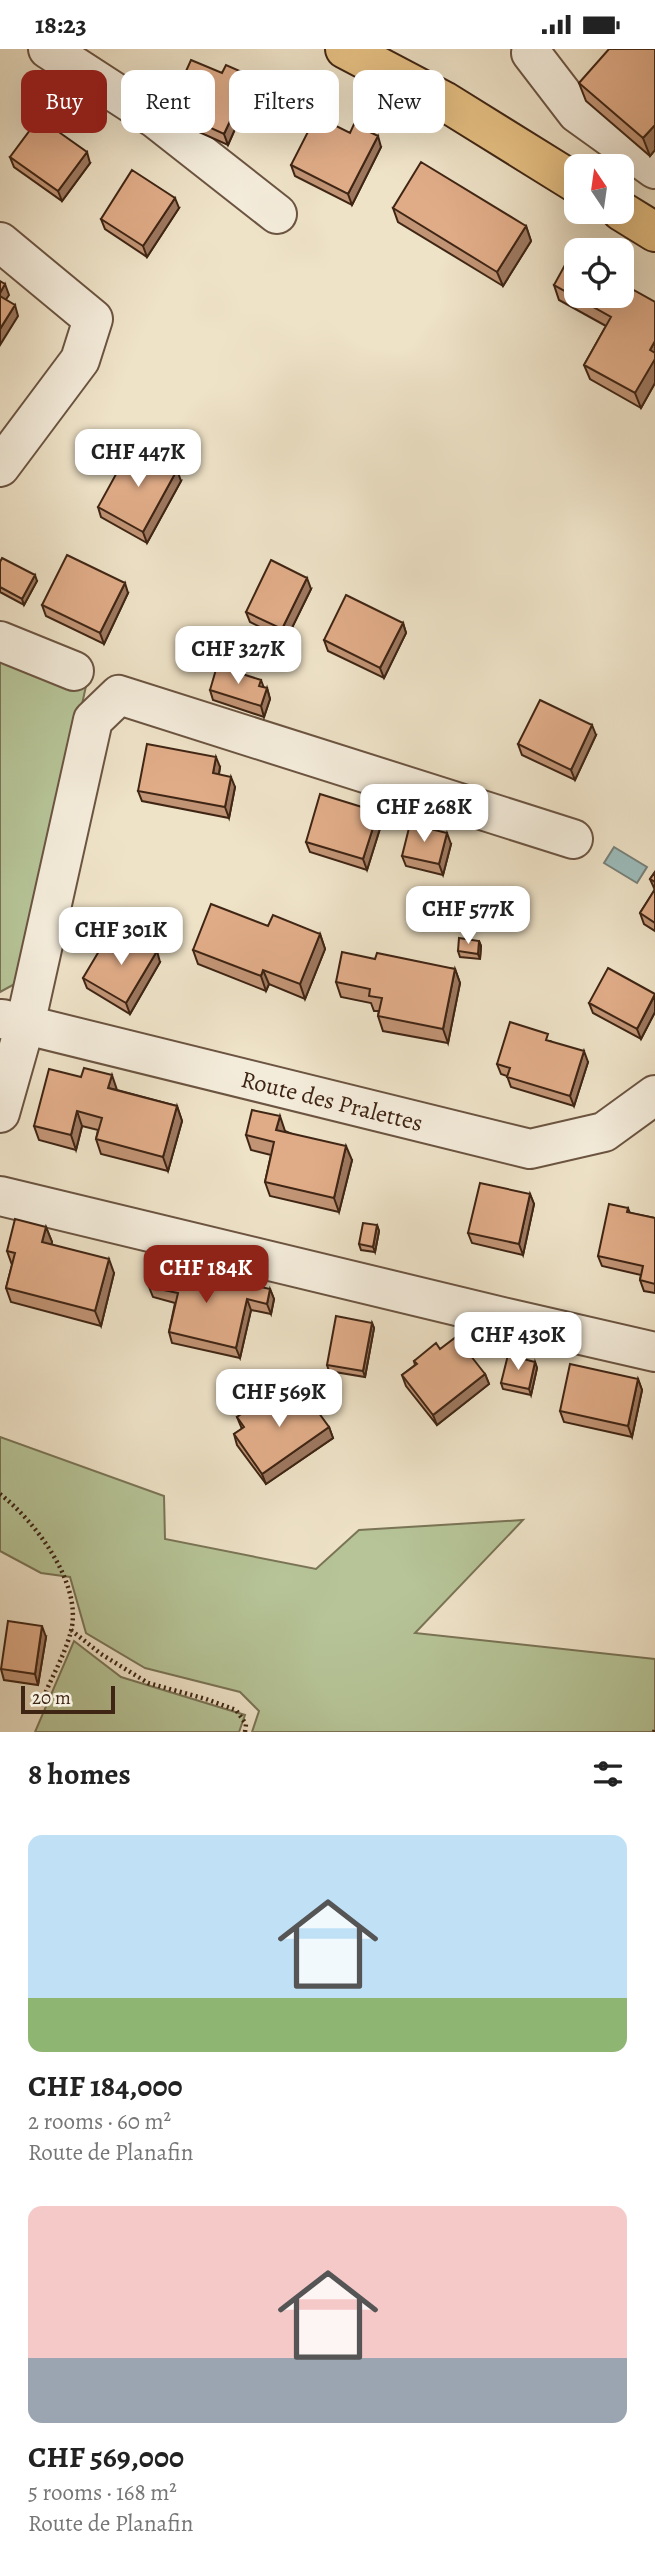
<!DOCTYPE html>
<meta charset="utf-8">
<style>
:root{--surface:#fff;--page:#f6f6f6;--text:#222;--muted:#767676;--accent:#8f2418}
body{margin:0;font-family:Alegreya,serif;background:var(--page);color:var(--text);height:100vh;display:flex;flex-direction:column;font-size:26px;white-space:nowrap}
*{box-sizing:border-box;margin:0}
p{font-size:23px;color:var(--muted)}
.icon{flex:none;width:38px;height:38px;fill:none;stroke:currentColor;stroke-width:2;stroke-linecap:round;stroke-linejoin:round}
.map{position:relative;height:1683px;overflow:hidden}
.details{display:flex;flex-direction:column;background:var(--surface);flex:1}
.details>*{flex:none}
.hud{position:absolute;left:21px;top:21px;width:614px;height:63px;display:flex;gap:14px}
.needle{width:46px;rotate:347deg}
.controls{position:absolute;left:564px;top:105px;display:grid;gap:14px}
.controls a{display:grid;place-items:center;width:70px;height:70px;border-radius:14px;background:var(--surface);box-shadow:0 7px 28px #0002;font-size:35px}
.scale{position:absolute;left:21px;bottom:18px;width:94px;box-sizing:border-box;padding-left:7px;border:4px solid #3f2514;border-top:0;font-size:19px;line-height:24px;white-space:nowrap;color:#3f2514;-webkit-text-stroke:5px #f4ecdb;paint-order:stroke}
.price{position:absolute;translate:-50% -60px;padding:0 16px;border-radius:14px;background:#fff;color:#222;font-size:23px;line-height:46px;filter:drop-shadow(0 2px 4px #0008)}
.price::after{content:'';position:absolute;left:50%;top:42px;width:21px;height:16px;margin-left:-10px;background:inherit;clip-path:polygon(0 0,100% 0,50% 100%)}
.price.active{background:var(--accent);color:#fff}
ul{padding:0;list-style:none}
li{display:grid;align-content:center;gap:14px;height:371px;padding:0 28px}
li span{display:grid;place-items:center;height:217px;border-radius:14px;color:#555}
li>.icon{margin-inline-start:auto}
span .icon{width:126px;height:126px;fill:#fffc;stroke-width:1}
li b{font-size:30px}
h2{display:flex;justify-content:space-between;align-items:center;height:84px;padding:0 28px;font-size:30px}
.chip{padding:0 24px;border-radius:14px;background:var(--surface);box-shadow:0 7px 28px #0002;font-size:24px;line-height:63px}
.chip.active{background:var(--accent);color:#fff}
.status{display:flex;justify-content:space-between;align-items:center;height:49px;padding:0 35px;background:var(--surface);direction:ltr}
.status svg{height:19px;fill:currentColor}
.map>svg:first-child{display:block}
.green{fill:#b6c497;stroke:#7a7456;stroke-width:2}
.water{fill:#9bbcbc;stroke:#768079;stroke-width:2}
.lines{fill:none;stroke-linecap:round;stroke-linejoin:round}
.minor-casing{stroke:#6b5441;stroke-width:42}
.major-casing{stroke:#3f2514;stroke-width:42}
.path{stroke:#3f2514;stroke-width:4.5;stroke-dasharray:2 3.5;stroke-linecap:butt}
.minor{stroke:#f4ecdb;stroke-width:38}
.major{stroke:#e7c184;stroke-width:38}
.wall{fill:#c19475;stroke:#3f2514;stroke-width:2}
.shaded-wall{fill:#9d785f;stroke:#3f2514;stroke-width:2}
.building{fill:#e0ac88;stroke:#3f2514;stroke-width:2}
.labels{text-anchor:middle;stroke-width:5;stroke-linejoin:round;paint-order:stroke}
.street-label{font-size:24px;fill:#3f2514;stroke:#f4ecdb}
</style>
<div class="status"><b>18:23</b><svg viewBox="0 0 49 12"><path d="M0 12V9h3v3zM5 12V6h3v6zM10 12V3h3v9zM15 12V0h3v12zM26 1h20v11H26zM47 4h2v5h-2z"/></svg></div>
<div class="map">
<svg width="655" height="1683" viewBox="0 0 655 1683">
<rect width="100%" height="100%" fill="#eee2c7"/>
<filter id="stains"><feTurbulence type="fractalNoise" baseFrequency=".00286" numOctaves="4"/><feColorMatrix values="0 0 0 0 .2 0 0 0 0 .09 0 0 0 0 .02 0 0 0 .5 -.17"/></filter>
<radialGradient id="worn" r=".72"><stop offset=".6" stop-color="#630" stop-opacity="0"/><stop offset="1" stop-color="#630" stop-opacity=".3"/></radialGradient>
<path class="green" d="M0,602L86,637L22,931L0,943Z
M0,1388L164,1447L165,1490L316,1520L359,1481L523,1471L415,1584L655,1610V1683H252L259,1662L240,1643L145,1619L86,1584L70,1528L41,1524L0,1502Z
M74,1592L121,1628L245,1666L239,1683H35Z"/>
<path class="water" d="M614,798L647,818L637,834L604,814Z"/>
<g class="lines">
<defs>
<path id="minor" d="M48,0L156,70L277,165
M531,4L577,64L655,120
M0,193L93,270L80,311L0,418
M0,592L74,622
M2,970L530,1100L604,1083L655,1046
M0,1064L25,976L93,671L119,646L573,790
M0,1147L511,1270L655,1303"/>
<path id="major" d="M345,0L444,52L576,134
M621,162L655,183"/>
</defs>
<use href="#minor" class="minor-casing"/>
<use href="#major" class="major-casing"/>
<path class="path" d="M0,1445C35,1472 83,1535 71,1582C65,1606 51,1629 42,1652
M71,1581L101,1605L148,1634L206,1650L236,1661L246,1675L245,1683
M654,1683L655,1680"/>
<use href="#minor" class="minor"/>
<use href="#major" class="major"/>
</g>
<path class="wall" d="M655,0V101L650,107L586,52L579,34Z
M222,24L254,37L228,96L172,71L169,60Z
M350,84L381,98L352,156L295,127L291,116Z
M10,108L90,114L62,152L14,118Z
M179,159L147,208L105,180L101,170Z
M393,159L526,177L531,192L503,237L398,173Z
M554,236L655,253V334L641,359L590,330L584,316L606,277L559,251Z
M181,432L147,494L101,468L98,458Z
M0,513L37,532L24,556L0,543Z
M311,540L286,591L250,573L246,563Z
M128,544L104,595L46,567L42,556Z
M403,574L406,584L384,629L328,602L324,591Z
M261,631L264,639H267L270,650L264,668L213,651L210,641Z
M596,686L575,731L522,706L518,695Z
M220,718L219,725L235,738L229,769L142,752L138,742Z
M378,763L382,773L367,821L310,803L306,793Z
M451,795L443,826L406,817L402,807Z
M655,823V882L644,875L640,864L655,841L650,830Z
M268,877L320,885L325,900L305,950L269,935L266,942L198,915L193,901Z
M479,892L481,897L480,910L460,908L458,902Z
M112,903L160,913L130,965L87,939L83,929Z
M375,910L455,920L460,934L448,994L383,982L378,967L379,962H374L371,954L341,948L336,933Z
M655,945V963L641,990L593,964L589,954Z
M550,992L588,1013L574,1057L511,1038L507,1027L501,1025L497,1015Z
M117,1041L177,1057L182,1072L168,1122L101,1105L96,1090L98,1081L82,1077L76,1101L39,1091L34,1077Z
M285,1082L352,1111L339,1163L270,1147L265,1133L271,1106L251,1101L246,1086Z
M530,1145L534,1155L523,1206L472,1194L468,1184Z
M628,1159L630,1164L655,1169V1244L644,1242L640,1231L641,1226L602,1217L598,1207Z
M377,1176L379,1182L375,1203L361,1201L359,1195Z
M46,1178L52,1193L51,1195L114,1224L101,1277L11,1253L6,1239L12,1216L7,1202Z
M187,1228V1232L223,1240H270L274,1250L271,1265L251,1261L240,1309L172,1294L169,1283L175,1254L153,1248L149,1238Z
M372,1274L374,1279L365,1328L329,1322L327,1316Z
M440,1300L485,1325L489,1335L437,1376L406,1337L402,1326L415,1316L414,1312Z
M535,1313L537,1319L531,1346L503,1340L501,1334Z
M638,1330L642,1341L632,1388L564,1373L560,1362Z
M269,1359L329,1378L333,1389L266,1435L237,1396L234,1385L242,1380L237,1368Z
M46,1588L38,1636L4,1631L1,1620Z"/>
<path class="shaded-wall" d="M251,27L254,37L228,96L224,85Z
M655,76V101L650,107L643,89Z
M378,87L381,98L352,156L348,145Z
M87,103L90,114L62,152L58,142Z
M175,149L179,159L147,208L143,197Z
M526,177L531,192L503,237L497,223Z
M5,235L9,246L2,256L0,250V244Z
M15,256L18,267L0,296V280Z
M655,292V334L641,359L635,344L650,301Z
M177,421L181,432L147,494L143,483Z
M35,526L37,532L24,556L22,550Z
M307,529L311,540L286,591L282,580Z
M125,534L128,544L104,595L100,584Z
M403,574L406,584L384,629L380,619Z
M267,639L270,650L264,668L261,657Z
M592,676L596,686L575,731L571,721Z
M216,708L220,718L217,735L213,724Z
M231,728L235,738L229,769L225,758Z
M378,763L382,773L367,821L363,810Z
M447,784L451,795L443,826L439,815Z
M320,885L325,900L305,950L300,935Z
M479,892L481,897L480,910L478,905Z
M157,902L160,913L130,965L126,954Z
M455,920L460,934L448,994L443,980Z
M263,921L269,935L266,942L261,927Z
M655,946V963L641,990L637,980Z
M584,1002L588,1013L574,1057L570,1047Z
M112,1026L117,1041L108,1039Z
M177,1057L182,1072L168,1122L163,1108Z
M77,1062L82,1077L76,1101L71,1086Z
M280,1067L285,1082L282,1095L276,1081Z
M346,1097L352,1111L339,1163L334,1149Z
M530,1145L534,1155L523,1206L519,1195Z
M377,1176L379,1182L375,1203L373,1198Z
M46,1178L52,1193L47,1207L42,1193Z
M109,1210L114,1224L101,1277L95,1262Z
M184,1217L187,1228L185,1242L181,1231Z
M270,1240L274,1250L271,1265L267,1255Z
M247,1250L251,1261L240,1309L236,1299Z
M372,1274L374,1279L365,1328L363,1322Z
M535,1313L537,1319L531,1346L529,1340Z
M485,1325L489,1335L437,1376L433,1366Z
M638,1330L642,1341L632,1388L628,1377Z
M329,1378L333,1389L266,1435L262,1425Z
M42,1577L46,1588L38,1636L35,1625Z"/>
<path class="building" d="M609,0H655V76L643,89L579,34Z
M191,11L222,24L226,16L251,27L224,85L169,60Z
M316,67L350,84L354,75L378,87L348,145L291,116Z
M39,69L87,103L58,142L10,108Z
M421,113L526,177L497,223L393,159Z
M132,121L175,149L143,197L101,170Z
M571,205L576,208V247H621V234L655,253V292L650,301L655,304V310L635,344L584,316L611,268L554,236Z
M0,232L5,235L0,244Z
M0,247L15,256L0,280Z
M132,396L177,421L143,483L98,458Z
M67,506L125,534L100,584L42,556Z
M2,509L35,526L22,550L0,538V513Z
M271,511L307,529L282,580L246,563Z
M346,546L403,574L380,619L324,591Z
M217,617L261,631L259,637L267,639L261,657L210,641Z
M540,651L592,676L571,721L518,695Z
M147,695L216,708L213,724L231,728L225,758L138,742Z
M320,745L378,763L363,810L306,793Z
M410,775L447,784L439,815L402,807Z
M655,823V833L650,830Z
M655,840V874L640,864Z
M211,855L268,877L273,866L320,885L300,935L263,921L261,927L193,901Z
M124,883L157,902L126,954L83,929L102,897L112,903Z
M459,889L479,892L478,905L458,902Z
M342,903L375,910L377,904L455,920L443,980L378,967L382,949L369,947L370,940L336,933Z
M608,919L655,945L637,980L589,954Z
M510,973L548,985L546,991L584,1002L570,1047L507,1028L510,1019L497,1015Z
M84,1019L112,1026L108,1039L177,1057L163,1108L96,1090L102,1069L77,1062L71,1086L34,1077L49,1020L81,1028Z
M252,1061L280,1067L276,1081L346,1097L334,1149L265,1133L274,1093L246,1086Z
M480,1134L530,1145L519,1195L468,1184Z
M609,1155L628,1159L627,1163L655,1169V1235L640,1231L643,1217L598,1207Z
M15,1170L46,1178L42,1193L109,1210L95,1262L6,1239L15,1204L7,1202Z
M363,1174L377,1176L373,1198L359,1195Z
M155,1211L184,1217L181,1231L223,1240L225,1230L270,1240L267,1255L247,1250L236,1299L169,1283L178,1244L149,1238Z
M336,1267L372,1274L363,1322L327,1316Z
M456,1288L485,1325L433,1366L402,1326L417,1315L414,1312L436,1294L440,1300Z
M508,1306L535,1313L529,1340L501,1334Z
M570,1315L638,1330L628,1377L560,1362Z
M300,1338L329,1378L262,1425L234,1385L244,1378L237,1368L263,1350L269,1359Z
M8,1572L42,1577L35,1625L1,1620Z"/>
<g class="labels">
<g class="street-label">
<text transform="translate(332 1052) rotate(14)" y="8">Route des Pralettes</text>
</g>
</g>
<rect width="100%" height="100%" filter="url(#stains)"/>
<rect width="100%" height="100%" fill="url(#worn)"/>
</svg>
<div class="controls">
<a><svg class="needle" viewBox="-14 -14 28 28"><path d="M0-13l5 13h-10z" fill="#e53935"/><path d="M0 13l5-13h-10z" fill="#767676"/></svg></a>
<a><svg class="icon" aria-label="locate" viewBox="0 0 24 24"><circle cx="12" cy="12" r="6"/><path d="M12 2v4M12 18v4M2 12h4M18 12h4"/></svg></a>
</div>
<div class="scale">20 m</div>
<b class="price" style="left:138px;top:440px">CHF 447K</b>
<b class="price" style="left:238px;top:637px">CHF 327K</b>
<b class="price" style="left:424px;top:795px">CHF 268K</b>
<b class="price" style="left:468px;top:897px">CHF 577K</b>
<b class="price" style="left:121px;top:918px">CHF 301K</b>
<b class="price active" style="left:206px;top:1256px">CHF 184K</b>
<b class="price" style="left:518px;top:1323px">CHF 430K</b>
<b class="price" style="left:279px;top:1380px">CHF 569K</b>
<div class="hud">
<a class="chip active">Buy</a>
<a class="chip">Rent</a>
<a class="chip">Filters</a>
<a class="chip">New</a>
</div>
</div>
<section class="details">
<h2>8 homes<svg class="icon" aria-label="filters" viewBox="0 0 24 24"><path d="M4 7h16M4 17h16"/><circle cx="9" cy="7" r="2"/><circle cx="15" cy="17" r="2"/></svg></h2>
<ul>
<li><span style="background:linear-gradient(#bfe0f5 75%,#8fb573 0)"><svg class="icon" aria-label="home" viewBox="0 0 24 24"><path d="M3 11l9-7 9 7M6 9v11h12V9"/></svg></span><div><b>CHF 184,000</b><p>2 rooms · 60 m²</p><p>Route de Planafin</p></div></li>
<li><span style="background:linear-gradient(#f6c9c9 70%,#9aa5b1 0)"><svg class="icon" aria-label="home" viewBox="0 0 24 24"><path d="M3 11l9-7 9 7M6 9v11h12V9"/></svg></span><div><b>CHF 569,000</b><p>5 rooms · 168 m²</p><p>Route de Planafin</p></div></li>
</ul>
</section>
